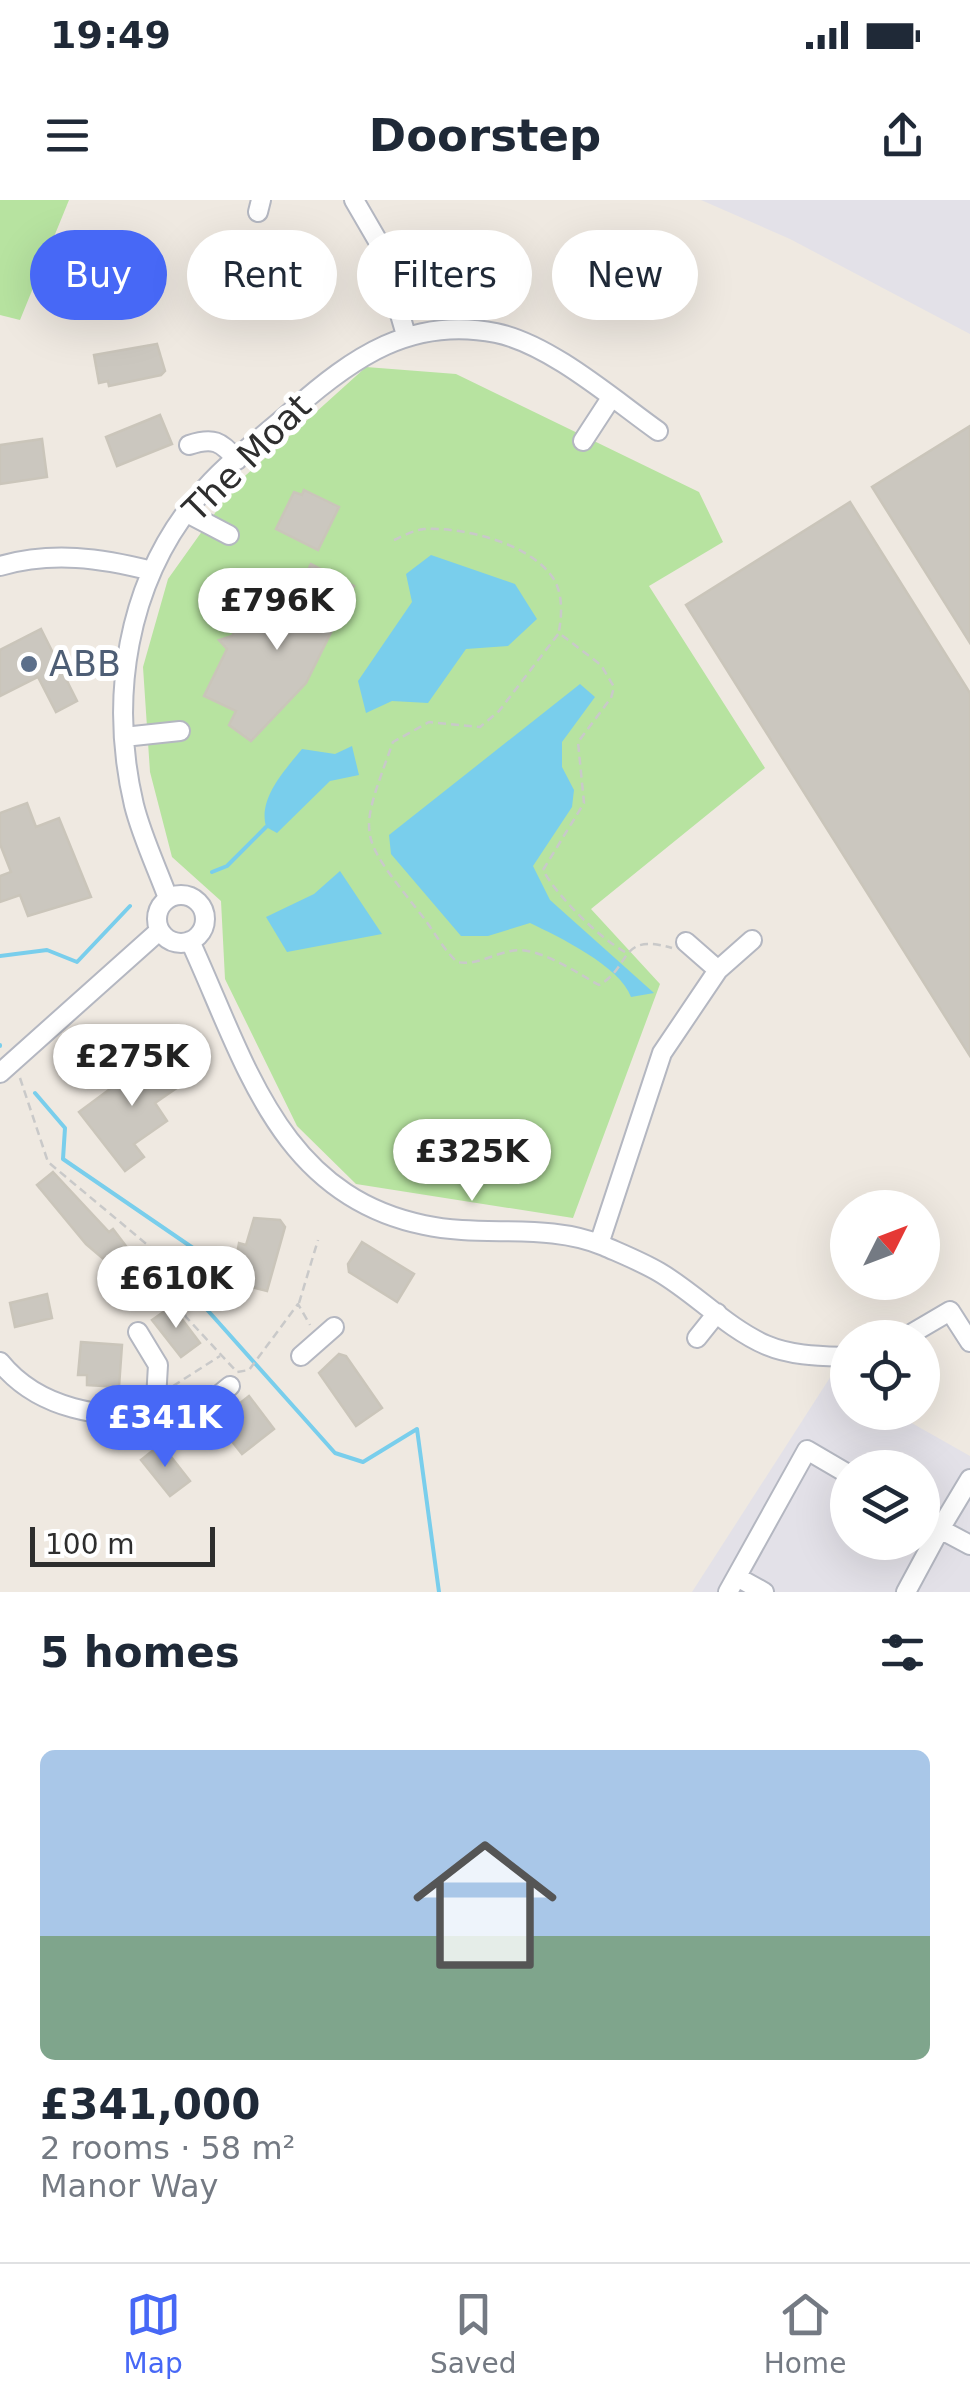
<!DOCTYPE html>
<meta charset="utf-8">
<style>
:root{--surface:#fff;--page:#f2f2f3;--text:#1f2937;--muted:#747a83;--line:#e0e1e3;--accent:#4768f6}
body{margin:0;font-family:"DejaVu Sans",sans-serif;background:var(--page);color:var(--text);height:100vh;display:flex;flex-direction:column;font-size:38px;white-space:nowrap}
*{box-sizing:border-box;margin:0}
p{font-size:32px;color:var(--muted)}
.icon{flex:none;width:55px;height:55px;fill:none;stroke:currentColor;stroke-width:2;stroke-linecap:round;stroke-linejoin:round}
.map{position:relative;height:1392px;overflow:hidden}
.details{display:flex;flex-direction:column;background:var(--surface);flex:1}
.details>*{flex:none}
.hud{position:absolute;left:30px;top:30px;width:910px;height:90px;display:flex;gap:20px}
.needle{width:65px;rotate:48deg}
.fabs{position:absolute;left:830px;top:990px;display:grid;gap:20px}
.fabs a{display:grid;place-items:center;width:110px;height:110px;border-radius:50%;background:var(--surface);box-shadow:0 10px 40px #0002;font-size:50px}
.scale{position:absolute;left:30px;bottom:25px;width:185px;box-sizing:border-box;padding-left:10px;border:5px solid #2e2e2e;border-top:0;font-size:28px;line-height:35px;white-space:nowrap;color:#2e2e2e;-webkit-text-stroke:8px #fff;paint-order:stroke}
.price{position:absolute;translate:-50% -85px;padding:0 22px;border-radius:35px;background:#fff;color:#222;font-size:32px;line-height:65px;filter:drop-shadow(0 2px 5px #0008)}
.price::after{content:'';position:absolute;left:50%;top:60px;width:30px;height:22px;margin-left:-15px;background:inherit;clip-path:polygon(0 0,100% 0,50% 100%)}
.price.active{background:var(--accent);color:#fff}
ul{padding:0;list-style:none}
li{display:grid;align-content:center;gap:20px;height:530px;padding:0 40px}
li span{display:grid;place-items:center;height:310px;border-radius:15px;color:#555}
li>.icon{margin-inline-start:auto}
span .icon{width:180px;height:180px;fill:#fffc;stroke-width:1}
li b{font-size:42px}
h2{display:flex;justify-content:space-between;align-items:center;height:120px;padding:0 40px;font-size:42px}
.chip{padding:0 35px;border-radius:45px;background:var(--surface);box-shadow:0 10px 40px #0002;font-size:35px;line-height:90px}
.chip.active{background:var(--accent);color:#fff}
.status{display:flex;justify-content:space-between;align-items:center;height:70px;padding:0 50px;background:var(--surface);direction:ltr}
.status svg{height:28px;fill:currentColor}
header{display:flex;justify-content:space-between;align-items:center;height:130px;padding:0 40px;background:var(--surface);font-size:45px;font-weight:800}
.tab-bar{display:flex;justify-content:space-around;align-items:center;height:140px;border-top:2px solid var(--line);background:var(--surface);font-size:28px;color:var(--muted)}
.tab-bar a{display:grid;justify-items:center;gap:5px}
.tab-bar .active{color:var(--accent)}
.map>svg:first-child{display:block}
.industrial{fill:#e3e1e8;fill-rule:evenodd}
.green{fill:#b7e3a0}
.water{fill:#79ceec}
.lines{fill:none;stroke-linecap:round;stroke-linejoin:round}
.stream{stroke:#79ceec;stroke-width:4}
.building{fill:#cbc7bf;stroke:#cac5ba;stroke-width:2.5}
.minor-casing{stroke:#b4b7c1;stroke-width:22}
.path{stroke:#c9c9c9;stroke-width:2.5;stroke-dasharray:8 5;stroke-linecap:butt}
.minor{stroke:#fff;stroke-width:18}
.service-dot{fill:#5c6f8a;stroke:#fff;stroke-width:4}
.labels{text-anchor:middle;stroke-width:10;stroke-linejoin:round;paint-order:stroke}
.street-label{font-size:35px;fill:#2e2e2e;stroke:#fff}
.service-label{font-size:35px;fill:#4e5e75;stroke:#fff;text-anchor:start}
</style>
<div class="status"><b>19:49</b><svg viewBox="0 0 49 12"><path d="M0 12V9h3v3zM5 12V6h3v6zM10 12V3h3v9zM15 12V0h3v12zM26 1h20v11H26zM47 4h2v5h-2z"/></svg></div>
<header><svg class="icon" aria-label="menu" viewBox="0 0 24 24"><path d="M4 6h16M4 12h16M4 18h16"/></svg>Doorstep<svg class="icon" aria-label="share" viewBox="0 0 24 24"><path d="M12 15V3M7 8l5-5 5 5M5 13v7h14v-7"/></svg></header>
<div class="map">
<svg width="970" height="1392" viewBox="0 0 970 1392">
<rect width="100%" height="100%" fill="#efe9e1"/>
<path class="industrial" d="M701,0H970V134L790,39Z
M831,1176L847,1185L848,1212L894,1213L970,1256V1392H692ZM848,1268H922V1342H848Z"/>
<path class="green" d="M0,0H69L20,120L0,115Z
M366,167L456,174L699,292L723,342L649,386L765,568L591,709L660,784L573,1018L356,984L297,926L225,779L221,701L172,657L150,572L143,467L168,379L235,285Z"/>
<path class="water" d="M431,355L515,384L537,419L508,446L466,449L428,503L392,501L366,513L358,481L412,402L406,374Z
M580,484L595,497L562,542V567L574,590L572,607L533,666L550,700L654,793L631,797C620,766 559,737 530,723L488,736H461L391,654L389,635Z
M352,546L359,575L330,581L277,633L266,627C258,598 285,570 302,549L335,554Z
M340,671L382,734L287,752L266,717L314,694Z"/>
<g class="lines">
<path class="stream" d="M212,672L227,666L266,627
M0,756L47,750L77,762L130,706
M0,845V846
M35,893L65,928L63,959L193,1048L202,1104L335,1253L363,1262L417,1229L439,1392"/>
</g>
<path class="building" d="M157,144L165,171L161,175L109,186L108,181L99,183L94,155Z
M160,215L172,244L117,266L106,237Z
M970,226V443L872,287Z
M42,239L47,277L0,284V245Z
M304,290L339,307L318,350L276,329L294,292L302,295Z
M850,302L970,493V856L686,405Z
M311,364L354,386L306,483L251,541L229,525L236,511L204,496L227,449L219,440L232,436L247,406L282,424Z
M41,429L77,501L56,512L38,477L0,496V450Z
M27,603L36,627L59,618L91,697L28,716L20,695L0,702V676L11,672L0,644V613Z
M160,852L184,883L155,903L167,921L134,944L144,957L125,971L79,912Z
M53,972L109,1032L113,1029L132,1054L114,1068L86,1044L37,985Z
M254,1018L280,1020L285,1027L267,1091L232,1082L239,1043L246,1045Z
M362,1042L414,1074L397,1102L349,1072L348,1064Z
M47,1094L52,1118L15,1127L10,1103Z
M172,1106L200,1143L181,1157L152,1120Z
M81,1142L122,1145L119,1187L87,1185V1175H78Z
M339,1154L346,1156L382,1208L356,1226L319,1173Z
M249,1196L274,1229L242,1254L222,1229L231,1222L225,1215Z
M161,1244L190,1281L170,1296L141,1260Z"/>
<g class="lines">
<defs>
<path id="minor" d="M354,0L379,43L406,135
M258,12L261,0
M583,241L611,198
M189,245C213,237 221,241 237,260
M187,313L229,335
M0,366C52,351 101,358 152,371
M124,537L180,531
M157 719a24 24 0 1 1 48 0a24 24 0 1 1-48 0Z
M168,698C157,668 142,637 134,605C109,499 126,383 198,297C224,264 262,238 293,210C353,157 412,116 496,133C550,144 613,199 658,231
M190,741C245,860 278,995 424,1025C483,1038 547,1022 604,1046C622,1054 642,1062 659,1072C695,1093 727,1128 766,1145C792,1156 820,1156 848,1157
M686,742L718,770
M0,873L159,731
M599,1044L662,853L718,770L752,740
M138,1132L158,1165L155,1216
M697,1138L717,1113
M904,1138L950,1111L970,1142
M301,1156L334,1127
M0,1162C51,1225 133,1214 206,1222
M188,1220L230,1186
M922,1319L940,1329L970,1279
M737,1377L764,1392
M728,1392L807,1250L848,1274
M906,1392L940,1329L970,1345"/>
</defs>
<use href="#minor" class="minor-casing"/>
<path class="path" d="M394,340C403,336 414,330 424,329C463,327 530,343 553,378C563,393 562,414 559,431
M625,752C598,737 557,696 543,670L584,603L578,542L611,498L614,487L601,465L559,433L499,511L480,527L429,522L393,542C358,639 357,632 419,712C433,729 442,748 457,762C476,766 493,754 511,751C537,745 577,773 599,785C632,767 618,732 672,748
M20,878L48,962L162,1057L186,1117L237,1172L249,1170L298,1104L310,1125
M299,1103L318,1040
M173,1186L220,1156"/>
<use href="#minor" class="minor"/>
</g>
<circle class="service-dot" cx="29" cy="464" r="10"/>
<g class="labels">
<g class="street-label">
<text transform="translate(247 258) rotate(-45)" y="12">The Moat</text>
</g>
<g class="service-label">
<text x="49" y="476">ABB</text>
</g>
</g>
</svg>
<div class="fabs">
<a><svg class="needle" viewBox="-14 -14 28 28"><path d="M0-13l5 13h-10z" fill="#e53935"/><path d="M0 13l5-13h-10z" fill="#747a83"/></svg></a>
<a><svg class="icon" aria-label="locate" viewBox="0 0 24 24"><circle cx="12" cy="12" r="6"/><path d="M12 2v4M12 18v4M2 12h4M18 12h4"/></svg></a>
<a><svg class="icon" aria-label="layers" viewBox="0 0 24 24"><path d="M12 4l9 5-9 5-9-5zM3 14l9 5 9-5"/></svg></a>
</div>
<div class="scale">100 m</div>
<b class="price" style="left:277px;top:453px">£796K</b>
<b class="price" style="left:132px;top:909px">£275K</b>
<b class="price" style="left:472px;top:1004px">£325K</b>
<b class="price" style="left:176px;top:1131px">£610K</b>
<b class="price active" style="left:165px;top:1270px">£341K</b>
<div class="hud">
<a class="chip active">Buy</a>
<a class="chip">Rent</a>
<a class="chip">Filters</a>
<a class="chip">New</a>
</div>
</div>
<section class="details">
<h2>5 homes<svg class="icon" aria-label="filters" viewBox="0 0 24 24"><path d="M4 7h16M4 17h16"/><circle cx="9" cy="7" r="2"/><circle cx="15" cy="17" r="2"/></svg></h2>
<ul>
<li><span style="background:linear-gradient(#a9c7e8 60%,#7fa58c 0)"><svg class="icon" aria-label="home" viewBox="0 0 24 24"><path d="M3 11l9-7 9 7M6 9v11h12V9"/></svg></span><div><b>£341,000</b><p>2 rooms · 58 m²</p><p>Manor Way</p></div></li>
</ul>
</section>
<nav class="tab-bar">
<a class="active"><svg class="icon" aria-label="map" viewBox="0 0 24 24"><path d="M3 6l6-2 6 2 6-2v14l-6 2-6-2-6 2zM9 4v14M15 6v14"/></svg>Map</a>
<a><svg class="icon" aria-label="saved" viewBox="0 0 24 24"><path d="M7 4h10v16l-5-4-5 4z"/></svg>Saved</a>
<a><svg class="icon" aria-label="home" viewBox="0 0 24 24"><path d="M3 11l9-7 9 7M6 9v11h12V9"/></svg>Home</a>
</nav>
